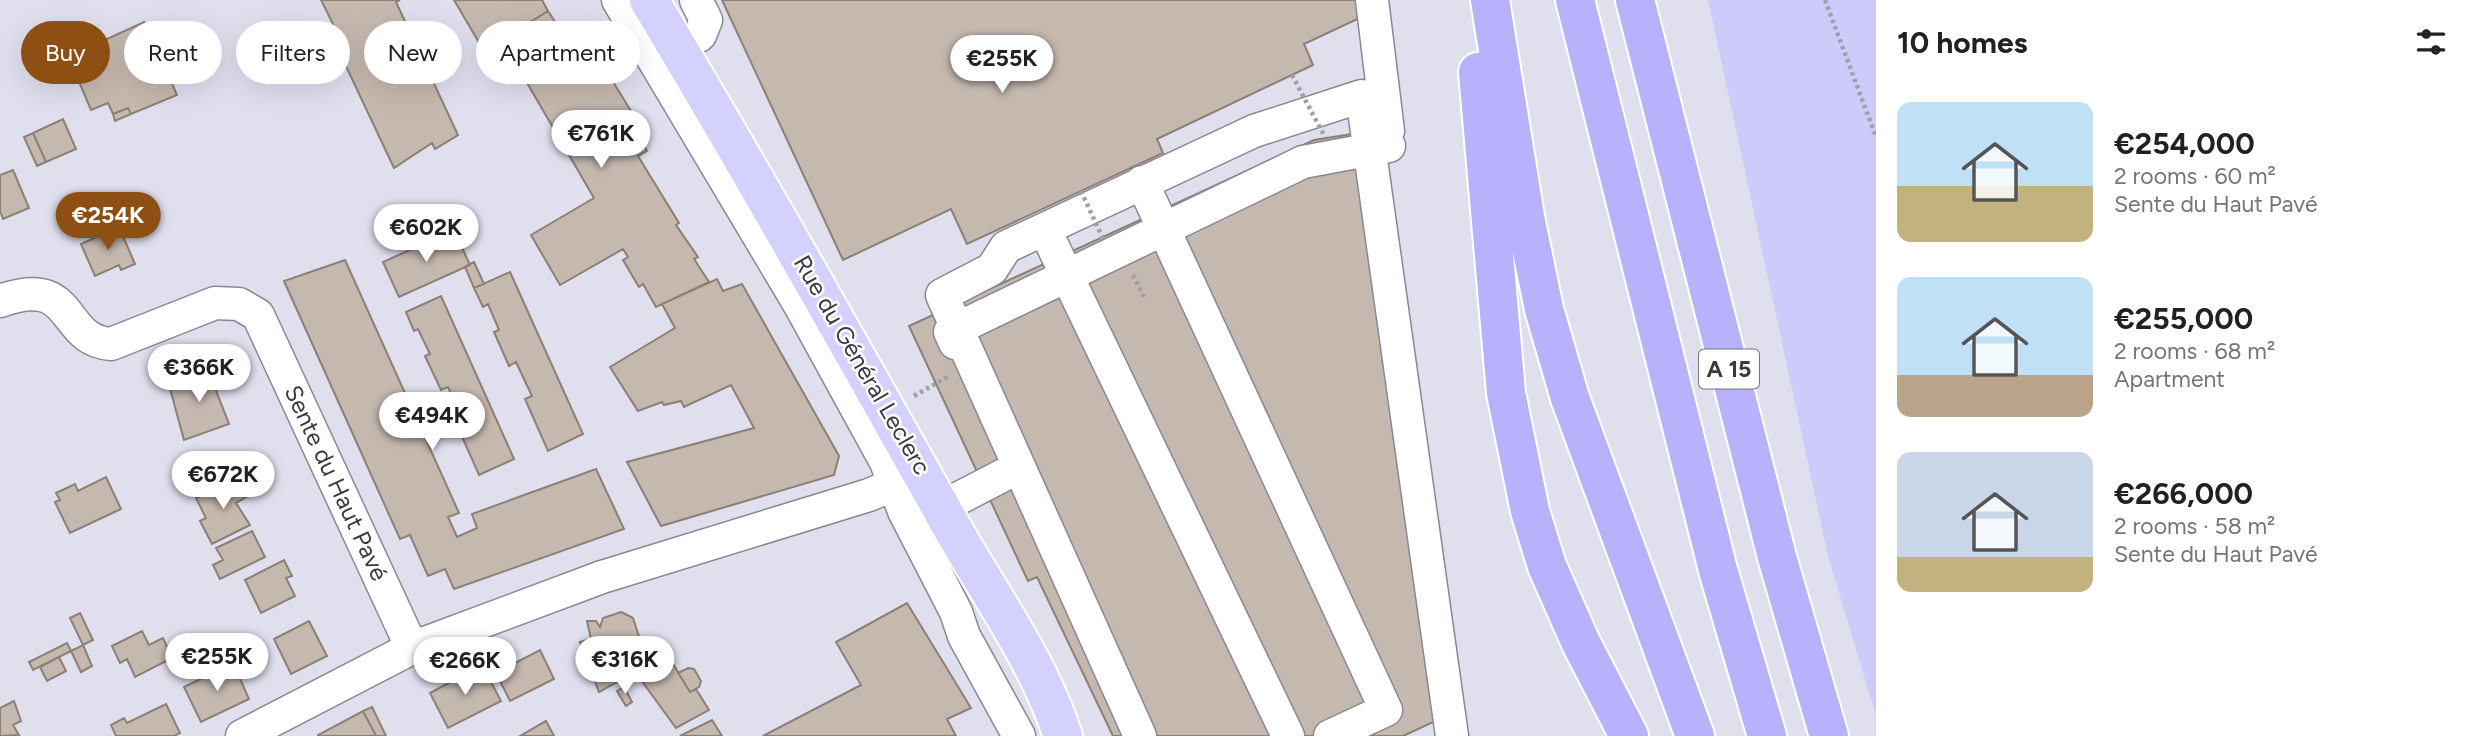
<!DOCTYPE html>
<meta charset="utf-8">
<style>
:root{--surface:#fff;--page:#f6f6f6;--text:#202124;--muted:#757577;--accent:#8d4f12}
body{margin:0;font-family:Figtree,sans-serif;background:var(--page);color:var(--text);height:100vh;display:flex;flex-direction:column;font-size:26px;white-space:nowrap}
*{box-sizing:border-box;margin:0}
p{font-size:23px;color:var(--muted)}
.icon{flex:none;width:38px;height:38px;fill:none;stroke:currentColor;stroke-width:2;stroke-linecap:round;stroke-linejoin:round}
.map{position:relative;flex:1;overflow:hidden}
.sheet{display:flex;flex-direction:column;background:var(--surface);width:595px}
.sheet>*{flex:none}
.top-card{position:absolute;left:21px;top:21px;width:665px;height:63px;display:flex;gap:14px}
.price{position:absolute;translate:-50% -60px;padding:0 16px;border-radius:24px;background:#fff;color:#222;font-size:23px;line-height:46px;filter:drop-shadow(0 2px 4px #0008)}
.price::after{content:'';position:absolute;left:50%;top:42px;width:21px;height:16px;margin-left:-10px;background:inherit;clip-path:polygon(0 0,100% 0,50% 100%)}
.price.on{background:var(--accent);color:#fff}
ul{padding:0;list-style:none}
li{display:flex;align-items:center;gap:21px;height:175px;padding:0 21px}
li span{display:grid;place-items:center;flex:none;width:196px;height:140px;border-radius:14px;color:#555}
li>.icon{margin-inline-start:auto}
span .icon{width:84px;height:84px;fill:#fffc;stroke-width:1}
li b{font-size:30px}
h2{display:flex;justify-content:space-between;align-items:center;height:84px;padding:0 21px;font-size:30px}
.pill{padding:0 24px;border-radius:32px;background:var(--surface);box-shadow:0 7px 28px #0002;font-size:24px;line-height:63px}
.pill.on{background:var(--accent);color:#fff}
main{display:flex;flex:1;min-height:0}
.map>svg:first-child{display:block}
.green{fill:#cdcbfa}
.building{fill:#c5b8af;stroke:#8b7f76;stroke-width:2}
.lines{fill:none;stroke-linecap:round;stroke-linejoin:round}
.minor-casing{stroke:#888895;stroke-width:35}
.major-casing{stroke:#fff;stroke-width:42}
.highway-casing{stroke:#fff;stroke-width:42}
.path{stroke:#a09fab;stroke-width:4.5;stroke-dasharray:3.5 3.5;stroke-linecap:butt}
.minor{stroke:#fff;stroke-width:32}
.major{stroke:#d4d1fe;stroke-width:38}
.highway{stroke:#b8b2fd;stroke-width:38}
.path-bridge{stroke:#a09fab;stroke-width:4.5;stroke-dasharray:3.5 3.5;stroke-linecap:butt}
.labels{text-anchor:middle;stroke-width:5;stroke-linejoin:round;paint-order:stroke}
.shield{fill:#fff;stroke:#747479;stroke-width:2}
.shield-label{font-size:23px;font-weight:bold;fill:#39393f}
.street-label{font-size:24px;fill:#39393f;stroke:#fff}
</style>
<main>
<div class="map">
<svg width="1876" height="736" viewBox="0 0 1876 736">
<rect width="100%" height="100%" fill="#e0dfee"/>
<path class="green" d="M1708,0H1876V716L1828,556Z"/>
<path class="building" d="M321,0H400L396,2L458,135L435,149L432,143L394,168L328,28L333,24Z
M454,0H542L548,11L484,51Z
M722,0H1362L1364,16L1304,44L1313,65L1157,139L1163,153L967,244L951,209L843,260Z
M548,11L569,43L578,38L586,50L592,47L634,116L628,119L647,151L638,156L679,223L676,225L698,257L694,259L709,282L656,307L643,284L639,287L623,260L628,257L623,249L560,285L531,235L594,198L502,40Z
M144,22L153,45L162,41L174,69L167,72L177,95L131,114L128,108L113,114L108,103L91,110L77,77L93,71L83,50Z
M128,108L131,114L115,121L113,114Z
M63,119L76,149L46,162L33,133Z
M33,133L46,162L37,166L24,137Z
M1359,133L1442,718L1403,736H1113L1037,577L1028,581L909,326L1314,140Z
M13,170L29,208L3,219L0,211V175Z
M119,227L135,264L121,270L119,265L95,276L81,244Z
M454,230L470,265L399,297L383,262Z
M345,260L459,513L448,517L457,537L477,528L472,514L596,469L624,529L454,589L445,569L428,576L410,535L400,539L284,281Z
M474,262L484,284L474,288L465,267Z
M510,272L583,434L548,451L525,399L532,396L516,362L509,366L494,332L499,330L488,304L483,307L474,288Z
M717,279L723,291L742,284L839,456L834,475L661,526L627,462L754,428L731,385L684,407L681,401L664,405L662,402L638,411L610,367L675,328L662,304Z
M441,296L514,459L479,475L456,423L463,420L448,387L441,390L425,356L430,354L418,329L414,331L406,312Z
M216,368L222,386L215,388L229,424L184,440L169,385Z
M106,477L121,509L70,533L55,502L60,500L56,493L75,484L78,491Z
M239,477L248,496L236,503L250,525L212,544L200,521L206,518L196,498Z
M252,531L265,557L220,579L213,565L223,560L216,548Z
M284,560L292,576L286,578L295,596L261,613L245,580Z
M907,603L971,708L947,719L956,736H763L861,685L836,642Z
M621,612L633,618L641,643L634,647L622,642L607,675L617,682L599,692L580,642L591,639L587,621H596L600,627L603,618Z
M80,613L93,640L83,645L70,618Z
M309,621L327,656L291,674L274,639Z
M142,631L149,645L163,638L172,658L135,677L127,659L120,663L112,646Z
M67,643L71,651L33,670L29,662Z
M83,645L92,666L81,672L71,651Z
M540,650L554,679L510,701L496,673Z
M59,657L66,671L47,681L40,667Z
M670,659L690,692L696,689L709,710L676,728L639,677Z
M233,663L249,699L201,722L184,687Z
M482,665L501,701L448,728L430,693Z
M688,668L694,669L701,681L699,687L690,692L678,673Z
M624,687L632,702L626,706L617,691Z
M14,701L21,721L13,725L19,735L0,736V708Z
M166,704L180,733L174,736H116L111,725L124,718L127,723Z
M372,707L386,736H376L363,711Z
M363,711L376,736H318V735Z
M712,720L722,736H680Z
M546,721L554,736H520Z"/>
<g class="lines">
<defs>
<path id="minor" d="M618,0L801,307L886,462L904,511L956,612L964,636L1019,736
M1372,0L1388,131
M677,49L700,35L706,20L696,0
M1142,182L1386,710L1330,736
M1045,230L1288,736
M0,301C78,273 58,340 111,344L215,303L239,304L258,315L412,648
M955,343L950,332L1303,162L1389,146
M942,507L1019,467
M242,736L412,648L602,577L869,495L911,477
M1140,736L942,295L992,269L1006,247L1254,131L1362,96L1452,736"/>
<path id="major" d="M649,0C754,175 854,353 954,531C992,598 1039,662 1063,736"/>
<path id="highway" d="M1490,0L1525,217L1544,309L1570,398L1695,736
M1575,0L1718,570L1767,736
M1635,0L1777,557L1829,736
M1478,72L1506,393L1530,511L1547,566L1581,643L1629,736"/>
</defs>
<use href="#minor" class="minor-casing"/>
<use href="#major" class="major-casing"/>
<use href="#highway" class="highway-casing"/>
<path class="path" d="M1825,0L1876,137
M1133,275L1145,299
M914,396L949,376"/>
<use href="#minor" class="minor"/>
<use href="#major" class="major"/>
<use href="#highway" class="highway"/>
<path class="path-bridge" d="M1292,75L1325,137
M1081,191L1104,241"/>
</g>
<g class="labels">
<rect class="shield" x="1699" y="349.5" width="60" height="39" rx="5"/>
<g class="shield-label">
<text x="1729" y="377">A 15</text>
</g>
<g class="street-label">
<text transform="translate(862 365) rotate(60)" y="8">Rue du Général Leclerc</text>
<text transform="translate(336 483) rotate(65)" y="8">Sente du Haut Pavé</text>
</g>
</g>
</svg>
<b class="price" style="left:1002px;top:95px">€255K</b>
<b class="price" style="left:601px;top:170px">€761K</b>
<b class="price on" style="left:108px;top:252px">€254K</b>
<b class="price" style="left:426px;top:264px">€602K</b>
<b class="price" style="left:199px;top:404px">€366K</b>
<b class="price" style="left:432px;top:452px">€494K</b>
<b class="price" style="left:223px;top:511px">€672K</b>
<b class="price" style="left:217px;top:693px">€255K</b>
<b class="price" style="left:625px;top:696px">€316K</b>
<b class="price" style="left:465px;top:697px">€266K</b>
<div class="top-card">
<a class="pill on">Buy</a>
<a class="pill">Rent</a>
<a class="pill">Filters</a>
<a class="pill">New</a>
<a class="pill">Apartment</a>
</div>
</div>
<section class="sheet">
<h2>10 homes<svg class="icon" aria-label="filters" viewBox="0 0 24 24"><path d="M4 7h16M4 17h16"/><circle cx="9" cy="7" r="2"/><circle cx="15" cy="17" r="2"/></svg></h2>
<ul>
<li><span style="background:linear-gradient(#bfe0f5 60%,#c2b280 0)"><svg class="icon" aria-label="home" viewBox="0 0 24 24"><path d="M3 11l9-7 9 7M6 9v11h12V9"/></svg></span><div><b>€254,000</b><p>2 rooms · 60 m²</p><p>Sente du Haut Pavé</p></div></li>
<li><span style="background:linear-gradient(#bfe0f5 70%,#b9a48a 0)"><svg class="icon" aria-label="home" viewBox="0 0 24 24"><path d="M3 11l9-7 9 7M6 9v11h12V9"/></svg></span><div><b>€255,000</b><p>2 rooms · 68 m²</p><p>Apartment</p></div></li>
<li><span style="background:linear-gradient(#c9d6e8 75%,#c2b280 0)"><svg class="icon" aria-label="home" viewBox="0 0 24 24"><path d="M3 11l9-7 9 7M6 9v11h12V9"/></svg></span><div><b>€266,000</b><p>2 rooms · 58 m²</p><p>Sente du Haut Pavé</p></div></li>
</ul>
</section>
</main>
